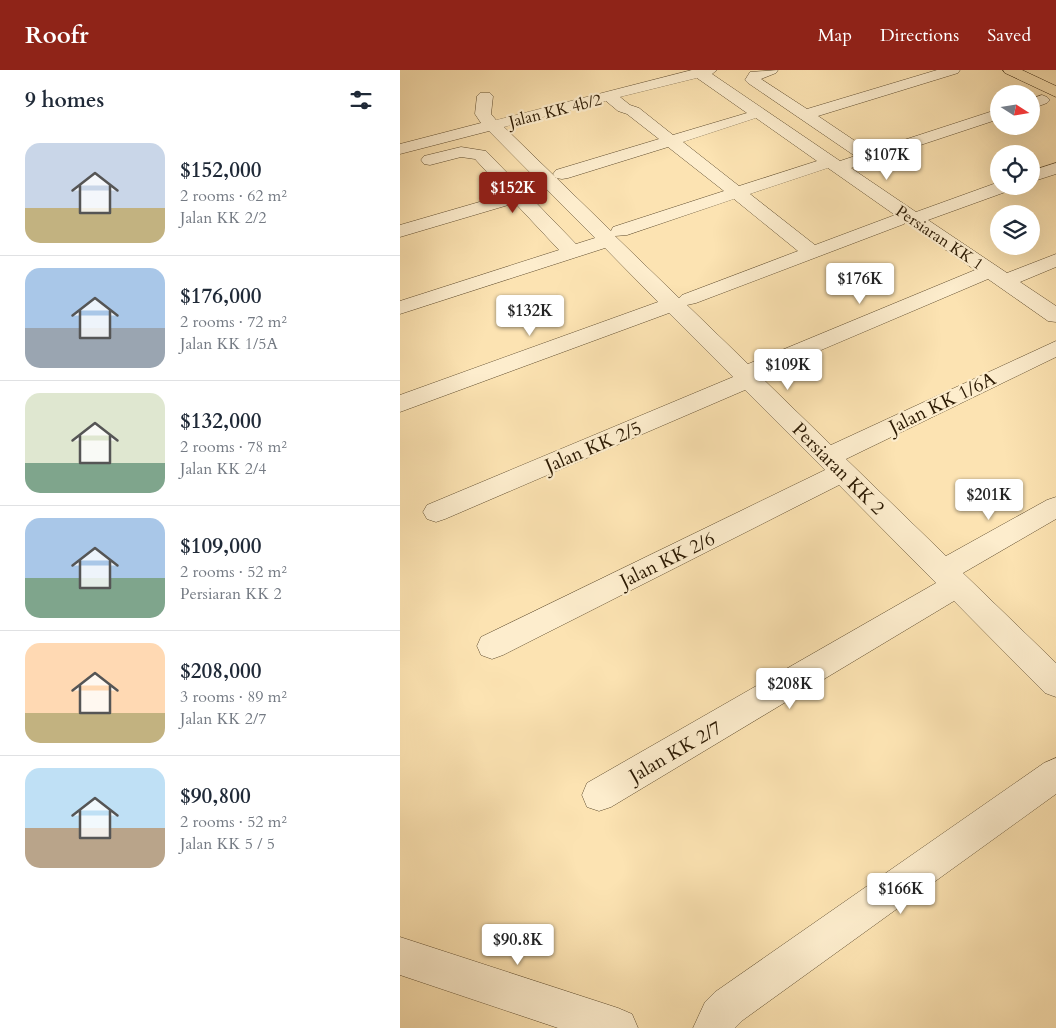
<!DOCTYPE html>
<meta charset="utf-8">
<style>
:root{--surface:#fff;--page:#f6f6f7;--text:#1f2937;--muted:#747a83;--line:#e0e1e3;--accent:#8f2418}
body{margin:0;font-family:Cardo,serif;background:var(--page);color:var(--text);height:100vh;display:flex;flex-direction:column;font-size:19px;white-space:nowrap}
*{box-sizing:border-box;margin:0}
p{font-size:16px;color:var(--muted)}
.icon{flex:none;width:28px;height:28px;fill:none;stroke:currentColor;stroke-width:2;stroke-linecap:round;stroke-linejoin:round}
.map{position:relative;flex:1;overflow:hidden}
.details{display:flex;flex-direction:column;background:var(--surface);width:400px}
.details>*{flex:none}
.needle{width:32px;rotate:102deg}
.tools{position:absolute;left:590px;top:15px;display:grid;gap:10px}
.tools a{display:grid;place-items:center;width:50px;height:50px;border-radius:50%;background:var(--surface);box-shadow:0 5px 20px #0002;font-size:25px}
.price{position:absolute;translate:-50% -42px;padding:0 11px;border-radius:5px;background:#fff;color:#222;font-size:16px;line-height:32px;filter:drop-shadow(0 1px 2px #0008)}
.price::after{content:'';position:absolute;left:50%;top:30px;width:15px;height:11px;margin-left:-8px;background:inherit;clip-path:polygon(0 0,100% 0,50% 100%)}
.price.active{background:var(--accent);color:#fff}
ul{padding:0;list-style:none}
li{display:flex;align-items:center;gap:15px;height:125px;padding:0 25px}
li+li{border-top:1px solid var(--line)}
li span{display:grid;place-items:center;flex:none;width:140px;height:100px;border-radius:15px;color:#555}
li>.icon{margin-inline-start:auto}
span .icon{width:60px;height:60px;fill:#fffc;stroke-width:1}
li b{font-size:21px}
h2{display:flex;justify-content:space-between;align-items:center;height:60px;padding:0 25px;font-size:21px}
header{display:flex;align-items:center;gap:30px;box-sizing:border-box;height:70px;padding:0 25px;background:var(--accent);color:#fff}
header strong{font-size:24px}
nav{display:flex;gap:28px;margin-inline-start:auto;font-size:18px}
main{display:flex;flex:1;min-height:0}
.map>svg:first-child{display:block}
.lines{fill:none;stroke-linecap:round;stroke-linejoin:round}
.minor-casing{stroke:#5f4c2e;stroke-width:1}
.major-casing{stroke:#2b1902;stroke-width:1}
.minor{fill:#fdedcd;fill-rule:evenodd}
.major{fill:#fce3b2;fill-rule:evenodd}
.labels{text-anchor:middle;stroke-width:4.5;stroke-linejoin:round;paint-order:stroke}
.far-street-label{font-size:16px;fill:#2b1902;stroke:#fdedcd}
.street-label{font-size:19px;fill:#2b1902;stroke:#fdedcd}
</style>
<header>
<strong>Roofr</strong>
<nav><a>Map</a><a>Directions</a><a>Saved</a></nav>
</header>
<main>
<section class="details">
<h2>9 homes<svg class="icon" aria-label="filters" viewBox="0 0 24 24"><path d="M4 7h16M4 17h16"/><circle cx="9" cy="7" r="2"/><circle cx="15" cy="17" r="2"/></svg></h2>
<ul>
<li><span style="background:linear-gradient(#c9d6e8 65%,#c2b280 0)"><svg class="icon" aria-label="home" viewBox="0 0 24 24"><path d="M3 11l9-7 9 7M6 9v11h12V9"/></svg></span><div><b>$152,000</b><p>2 rooms · 62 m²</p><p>Jalan KK 2/2</p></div></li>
<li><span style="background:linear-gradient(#a9c7e8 60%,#9aa5b1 0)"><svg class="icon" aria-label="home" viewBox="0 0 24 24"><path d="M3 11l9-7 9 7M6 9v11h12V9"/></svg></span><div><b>$176,000</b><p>2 rooms · 72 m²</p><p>Jalan KK 1/5A</p></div></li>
<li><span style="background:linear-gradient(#dfe7d0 70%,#7fa58c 0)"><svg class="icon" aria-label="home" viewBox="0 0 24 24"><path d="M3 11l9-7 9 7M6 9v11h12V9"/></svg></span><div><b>$132,000</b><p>2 rooms · 78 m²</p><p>Jalan KK 2/4</p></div></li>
<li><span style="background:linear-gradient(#a9c7e8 60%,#7fa58c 0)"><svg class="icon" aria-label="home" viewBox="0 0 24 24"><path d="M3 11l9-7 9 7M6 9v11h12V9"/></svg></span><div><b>$109,000</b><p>2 rooms · 52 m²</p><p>Persiaran KK 2</p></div></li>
<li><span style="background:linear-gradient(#ffd9b3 70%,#c2b280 0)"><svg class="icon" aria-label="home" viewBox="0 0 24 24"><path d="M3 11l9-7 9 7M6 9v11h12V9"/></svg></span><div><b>$208,000</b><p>3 rooms · 89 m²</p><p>Jalan KK 2/7</p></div></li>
<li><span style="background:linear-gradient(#bfe0f5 60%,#b9a48a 0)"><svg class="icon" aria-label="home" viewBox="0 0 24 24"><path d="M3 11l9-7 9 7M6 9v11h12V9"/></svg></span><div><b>$90,800</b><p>2 rooms · 52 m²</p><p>Jalan KK 5 / 5</p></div></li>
</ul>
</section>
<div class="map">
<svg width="656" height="958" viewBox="0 0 656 958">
<rect width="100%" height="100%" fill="#fce3b2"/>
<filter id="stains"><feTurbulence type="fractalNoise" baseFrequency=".004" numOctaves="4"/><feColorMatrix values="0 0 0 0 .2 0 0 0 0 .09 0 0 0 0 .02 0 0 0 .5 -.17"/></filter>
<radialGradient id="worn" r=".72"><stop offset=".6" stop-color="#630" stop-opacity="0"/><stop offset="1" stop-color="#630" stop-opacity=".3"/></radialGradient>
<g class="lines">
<defs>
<path id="minor" d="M292,0H317L312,4L440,91L455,86L348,13L345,10L350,2L378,0L376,3L361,9L407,39L537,0H560L558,3L418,46L470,81L599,39V49L451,98L516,142L599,112V116H614L611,120L528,150L607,203L656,184V197L620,212L656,236V252L648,251L588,209L360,306L431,375L656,271V287L446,389L546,486L647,430L656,427V449L563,503L656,593V627L645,623L554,531L211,737L199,741L187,737L182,725L187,713L536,513L439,415L103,585L92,589L81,585L77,576L81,567L425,400L345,320L45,449L36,452L27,449L23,442L27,435L333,307L269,243L0,342V325L258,232L205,178L0,244V231L159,180L115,133L0,167V155L107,124L75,89L61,87L30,95L24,94L21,90L24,86L61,77L86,81L176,174L195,168L89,61L0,84V74L81,53L75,44L77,26L80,23H90L93,26L91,44L96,50ZM297,8L347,43L273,65L239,38L230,35L220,27ZM206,31L218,41L227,44L259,69L156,100L153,104L156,108L162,109L168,108L268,77L324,121L213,157L211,161L104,57ZM356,48L417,91L339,116L283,72ZM428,98L495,145L415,175L350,124ZM334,129L398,181L282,225L279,228L215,166L227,165ZM505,152L575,200L348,294L287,235L296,233L504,154Z
M642,25L647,27L650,30L647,33L631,39V29Z
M656,93V104L631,112V101Z
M656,688V724L343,950L335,958H293L305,932L315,922L644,693Z
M0,867L218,938L232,944L238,958H158L0,905Z"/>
<path id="major" d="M603,0H622L656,16V27L605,3Z"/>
</defs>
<use href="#minor" class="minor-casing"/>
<use href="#major" class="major-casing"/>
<use href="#minor" class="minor"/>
<use href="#major" class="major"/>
</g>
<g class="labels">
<g class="far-street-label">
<text transform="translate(155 40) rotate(-14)" y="6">Jalan KK 4b/2</text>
<text transform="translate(540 167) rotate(34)" y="6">Persiaran KK 1</text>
</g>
<g class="street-label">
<text transform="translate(542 332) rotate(-26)" y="7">Jalan KK 1/6A</text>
<text transform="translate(193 376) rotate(-23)" y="7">Jalan KK 2/5</text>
<text transform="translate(439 398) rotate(45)" y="7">Persiaran KK 2</text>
<text transform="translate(267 489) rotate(-26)" y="7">Jalan KK 2/6</text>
<text transform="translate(275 681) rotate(-30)" y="7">Jalan KK 2/7</text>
</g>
</g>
<rect width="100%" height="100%" filter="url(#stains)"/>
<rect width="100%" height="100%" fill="url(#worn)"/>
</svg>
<div class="tools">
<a><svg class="needle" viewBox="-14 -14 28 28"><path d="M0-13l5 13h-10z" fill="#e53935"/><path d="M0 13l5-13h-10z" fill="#747a83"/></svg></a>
<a><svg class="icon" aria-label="locate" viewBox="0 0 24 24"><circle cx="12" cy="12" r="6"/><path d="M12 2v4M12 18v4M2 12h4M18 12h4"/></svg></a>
<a><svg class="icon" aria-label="layers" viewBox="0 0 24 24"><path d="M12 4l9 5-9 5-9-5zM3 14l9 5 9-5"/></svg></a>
</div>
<b class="price" style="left:487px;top:111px">$107K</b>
<b class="price active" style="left:113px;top:144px">$152K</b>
<b class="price" style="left:460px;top:235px">$176K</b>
<b class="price" style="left:130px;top:267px">$132K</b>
<b class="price" style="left:388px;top:321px">$109K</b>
<b class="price" style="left:589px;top:451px">$201K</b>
<b class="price" style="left:390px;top:640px">$208K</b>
<b class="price" style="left:501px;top:845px">$166K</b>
<b class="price" style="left:118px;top:896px">$90.8K</b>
</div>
</main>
